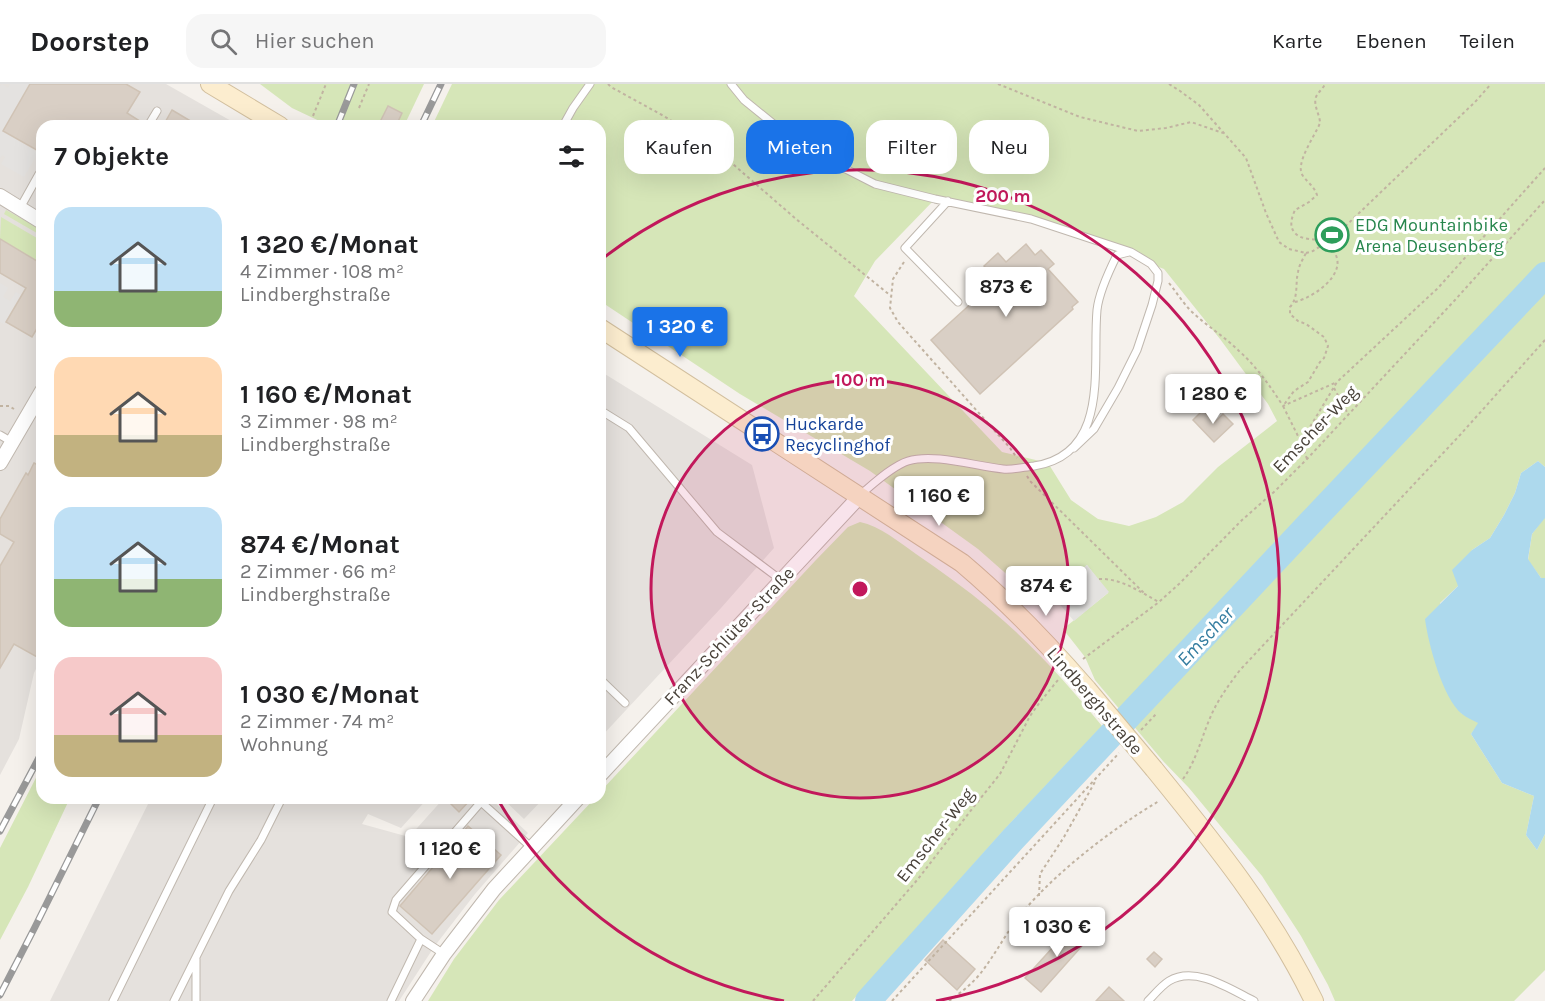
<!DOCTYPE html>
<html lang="de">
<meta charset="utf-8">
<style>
:root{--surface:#fff;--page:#f6f6f6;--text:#202124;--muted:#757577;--line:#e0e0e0;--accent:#1a73e8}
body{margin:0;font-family:Karla,sans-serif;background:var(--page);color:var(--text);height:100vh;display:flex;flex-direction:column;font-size:22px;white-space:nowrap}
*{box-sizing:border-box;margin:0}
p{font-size:20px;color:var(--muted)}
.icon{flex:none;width:33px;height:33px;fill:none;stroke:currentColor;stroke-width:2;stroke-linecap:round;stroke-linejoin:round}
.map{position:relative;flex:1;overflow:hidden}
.drawer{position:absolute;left:36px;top:36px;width:570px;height:684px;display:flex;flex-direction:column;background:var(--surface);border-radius:18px;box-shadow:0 6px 24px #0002}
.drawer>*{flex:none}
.banner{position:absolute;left:624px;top:36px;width:570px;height:54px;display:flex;gap:12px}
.price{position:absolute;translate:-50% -51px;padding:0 14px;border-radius:6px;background:#fff;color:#222;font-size:20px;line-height:39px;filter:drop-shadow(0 2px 3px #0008)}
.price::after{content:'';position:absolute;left:50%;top:36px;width:18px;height:14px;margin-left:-9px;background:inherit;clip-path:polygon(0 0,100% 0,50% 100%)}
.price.active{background:var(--accent);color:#fff}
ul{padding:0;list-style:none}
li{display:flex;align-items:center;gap:18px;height:150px;padding:0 18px}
li span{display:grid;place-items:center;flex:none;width:168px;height:120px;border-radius:18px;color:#555}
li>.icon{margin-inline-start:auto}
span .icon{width:72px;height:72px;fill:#fffc;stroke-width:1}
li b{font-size:26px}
h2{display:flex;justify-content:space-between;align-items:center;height:72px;padding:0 18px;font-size:26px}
.pill{padding:0 21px;border-radius:18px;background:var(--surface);box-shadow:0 6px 24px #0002;font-size:21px;line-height:54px}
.pill.active{background:var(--accent);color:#fff}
header{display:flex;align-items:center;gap:36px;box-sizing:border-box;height:84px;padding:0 30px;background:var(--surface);border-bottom:2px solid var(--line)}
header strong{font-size:28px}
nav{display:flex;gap:33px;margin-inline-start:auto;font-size:21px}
.search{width:420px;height:54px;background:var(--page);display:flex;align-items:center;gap:15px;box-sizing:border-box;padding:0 21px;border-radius:18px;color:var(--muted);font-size:22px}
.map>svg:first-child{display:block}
.industrial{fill:#e5e1dd}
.green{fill:#d6e6b8;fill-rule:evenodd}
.parking{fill:#e4e2e0}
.water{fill:#add9ed}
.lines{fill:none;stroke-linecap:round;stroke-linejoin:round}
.river{stroke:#add9ed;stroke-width:26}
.building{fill:#d9cfc5;stroke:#d0c3b5;stroke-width:1.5}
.service-casing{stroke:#c0b8af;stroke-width:9}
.minor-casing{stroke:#c0b8af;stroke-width:16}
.secondary-casing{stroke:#d2bf9e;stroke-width:20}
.path{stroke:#c1b3a1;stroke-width:2;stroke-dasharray:3 3;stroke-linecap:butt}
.service{stroke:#fff;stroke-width:7}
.minor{stroke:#fff;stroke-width:14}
.secondary{stroke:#fcedcf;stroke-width:18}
.rail-casing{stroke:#999;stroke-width:7}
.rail{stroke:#fff;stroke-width:4.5;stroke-dasharray:14;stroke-linecap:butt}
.secondary-bridge-casing{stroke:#d2bf9e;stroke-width:20;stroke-linecap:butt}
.secondary-bridge{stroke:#fcedcf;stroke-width:18}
.ring{fill:none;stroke:#c2185b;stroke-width:3}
.labels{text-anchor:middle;stroke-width:6;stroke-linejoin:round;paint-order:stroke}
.leisure-label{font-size:18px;fill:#27864d;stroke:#fff;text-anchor:start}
.transit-label{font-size:18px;fill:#164399;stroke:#fff;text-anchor:start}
.street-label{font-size:18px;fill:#49423a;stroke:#fff}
.water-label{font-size:20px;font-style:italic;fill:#347da0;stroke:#fff}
.centre{fill:#c2185b;stroke:#fff;stroke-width:3}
.ring-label{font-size:18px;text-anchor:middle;font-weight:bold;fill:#c2185b;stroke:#fff;stroke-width:6;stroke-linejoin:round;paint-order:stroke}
</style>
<header>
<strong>Doorstep</strong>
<div class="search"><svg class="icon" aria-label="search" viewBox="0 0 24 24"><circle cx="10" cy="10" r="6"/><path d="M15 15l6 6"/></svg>Hier suchen</div>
<nav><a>Karte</a><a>Ebenen</a><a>Teilen</a></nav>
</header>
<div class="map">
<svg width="1545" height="917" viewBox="0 0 1545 917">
<rect width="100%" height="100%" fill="#f5f1ec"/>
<path class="industrial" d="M0,0H166L240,42H42V573L34,589L19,655L0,691Z
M600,287L752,381L774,464L721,524L600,654Z
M151,714H428L401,744L368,730L362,740L409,753L444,714H490L528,749L475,810L434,863L399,917H50Z
M502,714H544L524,735Z"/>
<path class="green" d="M260,0H424L404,42H330L292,24Z
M452,0H1545V383L1538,377L1521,389L1515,409L1504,431L1490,454L1472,466L1458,502L1440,519L1461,629L1479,639L1471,650L1502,699L1534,712L1526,751L1537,766L1545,750V886L1514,917H1335L1328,901L1301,852L1262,792L1189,704L1163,677L1095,596L1085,573L1063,545L1108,509L1087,481L1051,510L1036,516L978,465L870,387L740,310L600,217V42H432ZM935,115L1058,145L1131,168L1151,180L1164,185L1220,255L1268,320L1277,337L1218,383L1183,418L1156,433L1129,442L1098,435L1071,416L1048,379L1002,368L854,212L875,177Z
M6,126L42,146V152L4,130Z
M1,133L42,157V180L0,155Z
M1544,434H1545V494H1541L1528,476L1532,450Z
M860,438C880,442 899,458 916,470C941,487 966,505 990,525C1031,559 1068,600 1102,642L1003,747L852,917H428L454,875L499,816L595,714H600V708L815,477L848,443Z
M42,682V714H70L28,803L0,856V764Z"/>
<path class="parking" d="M2,0L8,4L10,0H29L2,47L38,69L24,93L1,80L5,73L2,71L0,74V2Z
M0,199L8,204L3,213L10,217L16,208L21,211L4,240L0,238Z
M1087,481L1109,508L1074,537L1051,510Z"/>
<path class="water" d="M1538,377L1545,383V434L1532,450L1528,475L1541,494H1545V750L1537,766L1526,751L1534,712L1502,699L1471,650L1478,639C1473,636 1467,634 1462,630C1443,615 1428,559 1425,535L1458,502L1452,486L1472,466L1490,454L1504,431L1515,409L1521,389Z"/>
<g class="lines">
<path class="river" d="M868,917L1013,755L1311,438L1545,191"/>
</g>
<path class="building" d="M30,0H126L140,8L127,29L143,39L142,42H42V69L3,47Z
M388,22L402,29L396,42H378Z
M172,26L199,42H163Z
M0,155L42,180V236L32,253L6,238L26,204L0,189Z
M1026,160L1035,171L1041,166L1054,180L1048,185L1078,218L1072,223L1073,225L980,310L931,256L997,196L984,182L998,169L1006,178Z
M1203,326L1214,339L1223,330L1233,340L1214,358L1193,336Z
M34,379L42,383V560L37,573L14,560L0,584V482L14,458L0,450V435L26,389L28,391Z
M445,714H472L459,728Z
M468,742L501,771L432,850L400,822Z
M1074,840L1089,854L1041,908L1025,894Z
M943,856L975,885L957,906L925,876Z
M1154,868L1162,875L1155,883L1147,875Z
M1109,903L1124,917H1096Z"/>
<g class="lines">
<defs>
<path id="service" d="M731,0L744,16L781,46L826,75L875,100L935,115L1031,135L1131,168L1151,180L1158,189V197L1152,221L1137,266L1118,304L1094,345L1074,364
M148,42L157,27
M563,42L573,24L590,0
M948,117L905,164L958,218
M20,124L39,90L42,92
M600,326L629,344L717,448L781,496
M0,351L12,358
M860,411C872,401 892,382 908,377C934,369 975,382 1003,385C1013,386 1024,383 1034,382C1111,370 1092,282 1097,226C1099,208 1109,187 1117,171L1129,168
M600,595L625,619
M444,870L421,855L392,828L396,816L481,718L532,764
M113,917L213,714
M174,917L229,807L261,756L282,714
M196,917V875
M391,917L421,855
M1148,917C1155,910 1161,902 1169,897C1195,881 1230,905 1254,917"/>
<path id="minor" d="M0,112L42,138
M0,379L42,307
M600,691L859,413
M413,917L444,870L494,805L578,714"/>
<path id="secondary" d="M210,0L280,42
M600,244L962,479C1007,517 1048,560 1087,605
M1154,685C1215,760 1272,830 1314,917"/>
</defs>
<use href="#service" class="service-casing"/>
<use href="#minor" class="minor-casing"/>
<use href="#secondary" class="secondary-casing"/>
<path class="path" d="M608,0L611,3L662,31L711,61L796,135L891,212
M998,0L1080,33L1138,47L1166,44L1191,38L1223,49
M1169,0L1180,7L1199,21L1246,74L1266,129L1279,158L1289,165L1306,169C1303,175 1299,181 1298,188C1295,200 1299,213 1290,223V230L1298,237L1306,240L1324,253L1328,262L1324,274L1320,278L1308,298L1294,307L1283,322L1301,358
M359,24L369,0
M313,32L326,0
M1306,169L1313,167L1333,154L1475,18L1491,0
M904,178L893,195L890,224L898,238L1010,364L1017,374
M1169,199C1177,209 1183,219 1192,228C1207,242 1225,253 1239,267C1257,283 1270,302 1283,322L1337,298
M1295,218C1318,212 1358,182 1325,159C1316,153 1302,158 1294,148C1289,141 1292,133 1295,126L1309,118L1317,111C1314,102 1308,99 1303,92C1294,80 1315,52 1320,39C1320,31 1313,21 1316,13C1318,8 1323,5 1325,0
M1334,304L1348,330
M0,322H9L14,325
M1307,375L1301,358L1337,298L1438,204L1545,84
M1027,392L1030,397L1146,511
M1099,495C1121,494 1140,508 1159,518
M1083,575L1159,518L1179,500L1242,436L1275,407L1307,375L1455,216L1545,116
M1141,646L1157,629
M1183,695C1196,677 1201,655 1210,634C1217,617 1228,602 1240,586L1460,351L1545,256
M1039,812L1040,790L1064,753L1096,696
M813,917L918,795L972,725L1000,690L1030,632L1040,618L1058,596
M892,917L1119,669
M949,917C960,909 971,901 980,890C995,871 1006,849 1021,830C1056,788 1112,745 1159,717"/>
<use href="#service" class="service"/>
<use href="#minor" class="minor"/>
<use href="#secondary" class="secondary"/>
<defs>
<path id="rail" d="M337,42L354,0
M421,42L441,0
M0,747L42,668
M0,911L35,843L99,714"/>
</defs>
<use href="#rail" class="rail-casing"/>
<use href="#rail" class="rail"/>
<defs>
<path id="secondary-bridge" d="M1087,605L1154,685"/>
</defs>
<use href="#secondary-bridge" class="secondary-bridge-casing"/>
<use href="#secondary-bridge" class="secondary-bridge"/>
</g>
<circle cx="860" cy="505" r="209" fill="#c2185b" fill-opacity=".12"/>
<g class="ring">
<circle cx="860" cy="505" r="209"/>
<path d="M784 917A419 419 0 0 1 497 714M602 175A419 419 0 1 1 936 917"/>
</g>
<defs>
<symbol id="stadium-ring" viewBox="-11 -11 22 22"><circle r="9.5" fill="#fff" stroke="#2e9e5b" stroke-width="1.5"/><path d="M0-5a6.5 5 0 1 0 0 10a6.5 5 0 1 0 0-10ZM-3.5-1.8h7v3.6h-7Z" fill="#2e9e5b"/></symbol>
<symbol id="bus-ring" viewBox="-11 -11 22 22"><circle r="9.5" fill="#fff" stroke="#1a4fb4" stroke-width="1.5"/><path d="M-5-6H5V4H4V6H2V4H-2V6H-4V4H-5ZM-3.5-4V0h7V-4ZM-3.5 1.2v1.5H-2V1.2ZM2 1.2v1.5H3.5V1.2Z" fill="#1a4fb4"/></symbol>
</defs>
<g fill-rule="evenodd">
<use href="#stadium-ring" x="1313" y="132" width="38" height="38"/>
<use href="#bus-ring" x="743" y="331" width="38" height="38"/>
</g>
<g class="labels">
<g class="leisure-label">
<text x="1355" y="147">EDG Mountainbike<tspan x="1355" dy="21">Arena Deusenberg</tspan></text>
</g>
<g class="transit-label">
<text x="785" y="346">Huckarde<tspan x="785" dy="21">Recyclinghof</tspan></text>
</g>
<g class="street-label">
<text transform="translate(1315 345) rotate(-46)" y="6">Emscher-Weg</text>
<text transform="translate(729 552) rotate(-47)" y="6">Franz-Schlüter-Straße</text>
<text transform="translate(1095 617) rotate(49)" y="6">Lindberghstraße</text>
<text transform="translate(935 751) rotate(-52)" y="6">Emscher-Weg</text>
</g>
<g class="water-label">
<text transform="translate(1205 552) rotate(-47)" y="7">Emscher</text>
</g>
</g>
<circle cx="860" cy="505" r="9" class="centre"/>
<g class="ring-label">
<text x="1003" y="118">200 m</text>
<text x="860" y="302">100 m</text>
</g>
</svg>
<b class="price" style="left:1006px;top:234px">873 €</b>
<b class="price active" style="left:680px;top:274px">1 320 €</b>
<b class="price" style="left:1213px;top:341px">1 280 €</b>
<b class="price" style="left:939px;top:443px">1 160 €</b>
<b class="price" style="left:1046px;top:533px">874 €</b>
<b class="price" style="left:450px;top:796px">1 120 €</b>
<b class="price" style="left:1057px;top:874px">1 030 €</b>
<div class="banner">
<a class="pill">Kaufen</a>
<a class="pill active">Mieten</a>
<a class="pill">Filter</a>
<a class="pill">Neu</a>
</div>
<section class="drawer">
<h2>7 Objekte<svg class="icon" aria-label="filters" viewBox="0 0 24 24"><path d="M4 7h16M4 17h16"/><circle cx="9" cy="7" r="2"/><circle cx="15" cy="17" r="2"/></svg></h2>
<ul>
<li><span style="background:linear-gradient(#bfe0f5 70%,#8fb573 0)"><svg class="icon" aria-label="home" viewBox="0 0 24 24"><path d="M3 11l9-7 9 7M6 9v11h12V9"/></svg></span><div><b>1 320 €/Monat</b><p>4 Zimmer · 108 m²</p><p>Lindberghstraße</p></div></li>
<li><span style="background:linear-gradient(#ffd9b3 65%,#c2b280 0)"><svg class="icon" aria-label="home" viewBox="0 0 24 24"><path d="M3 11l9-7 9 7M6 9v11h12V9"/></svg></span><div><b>1 160 €/Monat</b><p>3 Zimmer · 98 m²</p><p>Lindberghstraße</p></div></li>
<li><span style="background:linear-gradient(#bfe0f5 60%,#8fb573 0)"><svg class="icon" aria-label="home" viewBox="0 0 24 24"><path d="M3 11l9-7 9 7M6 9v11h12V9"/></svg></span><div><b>874 €/Monat</b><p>2 Zimmer · 66 m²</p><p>Lindberghstraße</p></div></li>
<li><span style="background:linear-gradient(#f6c9c9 65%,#c2b280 0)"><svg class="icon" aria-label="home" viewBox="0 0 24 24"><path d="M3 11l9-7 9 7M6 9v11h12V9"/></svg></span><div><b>1 030 €/Monat</b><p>2 Zimmer · 74 m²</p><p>Wohnung</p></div></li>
</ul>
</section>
</div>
